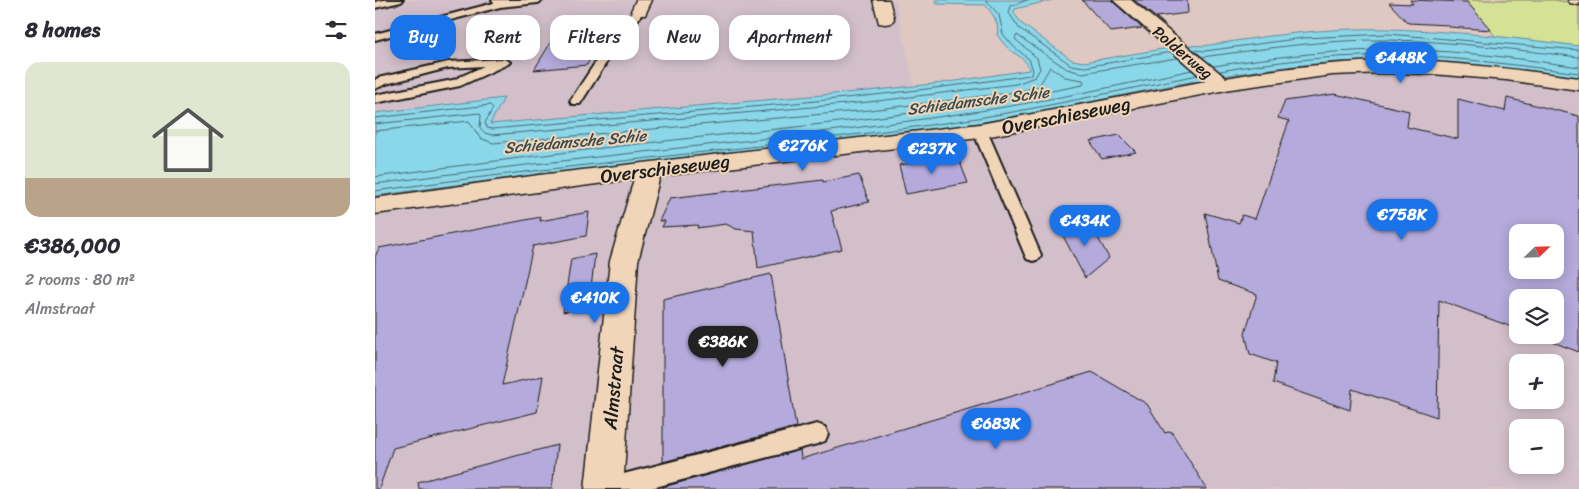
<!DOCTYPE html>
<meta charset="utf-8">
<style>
:root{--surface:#fff;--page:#f2f2f3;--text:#2b2b33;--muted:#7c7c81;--accent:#1a73e8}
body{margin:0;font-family:Sriracha,sans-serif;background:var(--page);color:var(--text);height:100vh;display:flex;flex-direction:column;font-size:19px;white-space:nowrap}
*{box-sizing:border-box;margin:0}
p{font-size:16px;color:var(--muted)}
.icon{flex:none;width:28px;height:28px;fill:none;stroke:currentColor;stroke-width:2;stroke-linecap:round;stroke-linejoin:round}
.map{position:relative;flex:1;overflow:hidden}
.drawer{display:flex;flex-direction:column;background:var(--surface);width:375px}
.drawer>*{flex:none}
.banner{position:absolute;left:15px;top:15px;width:475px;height:45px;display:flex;gap:10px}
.needle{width:32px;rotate:67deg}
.fabs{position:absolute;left:1134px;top:224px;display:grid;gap:10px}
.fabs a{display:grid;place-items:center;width:55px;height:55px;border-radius:10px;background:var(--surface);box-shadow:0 2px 12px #0003;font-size:25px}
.price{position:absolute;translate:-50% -42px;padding:0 11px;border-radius:18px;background:var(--accent);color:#fff;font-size:16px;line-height:32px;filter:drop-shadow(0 1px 2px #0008)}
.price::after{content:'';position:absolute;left:50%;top:30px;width:15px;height:11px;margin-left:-8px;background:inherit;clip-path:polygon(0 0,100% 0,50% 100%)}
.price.on{background:#222;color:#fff}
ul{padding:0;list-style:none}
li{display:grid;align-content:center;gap:10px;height:265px;padding:0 25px}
li span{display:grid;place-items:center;height:155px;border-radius:15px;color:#555}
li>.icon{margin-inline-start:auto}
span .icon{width:90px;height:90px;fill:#fffc;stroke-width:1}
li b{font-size:21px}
h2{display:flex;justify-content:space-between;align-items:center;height:60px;padding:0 25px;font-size:21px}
.pill{padding:0 18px;border-radius:15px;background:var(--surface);box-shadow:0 2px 12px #0003;font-size:18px;line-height:45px}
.pill.on{background:var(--accent);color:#fff}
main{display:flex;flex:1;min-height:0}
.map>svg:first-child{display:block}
.built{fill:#d2bfca;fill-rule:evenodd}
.green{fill:#d5e194;stroke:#787e58}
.water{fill:#8bd7ea;stroke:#5f8c98}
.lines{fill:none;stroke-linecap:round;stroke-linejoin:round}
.shore{stroke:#48676e;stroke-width:1}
.building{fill:#b4aadb;stroke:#1c1c1c;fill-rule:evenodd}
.lane-casing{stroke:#1c1c1c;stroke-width:4}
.street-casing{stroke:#1c1c1c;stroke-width:3}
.lane{fill:#f1d5b8;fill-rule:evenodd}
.street{fill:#f1d5b8;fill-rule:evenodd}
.labels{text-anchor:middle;stroke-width:4;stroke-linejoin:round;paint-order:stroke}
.far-street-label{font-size:16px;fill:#1c1c1c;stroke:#f1d5b8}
.far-water-label{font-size:16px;font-style:italic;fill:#384b50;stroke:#f1d5b8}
.street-label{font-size:19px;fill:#1c1c1c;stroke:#f1d5b8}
</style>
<main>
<section class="drawer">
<h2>8 homes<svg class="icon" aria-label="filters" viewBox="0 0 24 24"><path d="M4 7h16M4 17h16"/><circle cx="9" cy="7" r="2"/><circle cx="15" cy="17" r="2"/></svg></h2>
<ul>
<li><span style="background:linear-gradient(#dfe7d0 75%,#b9a48a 0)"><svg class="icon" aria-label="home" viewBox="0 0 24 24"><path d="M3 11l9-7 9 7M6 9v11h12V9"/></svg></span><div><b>€386,000</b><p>2 rooms · 80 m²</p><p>Almstraat</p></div></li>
</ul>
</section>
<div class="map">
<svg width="1204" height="489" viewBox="0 0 1204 489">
<rect width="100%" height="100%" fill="#dfc8c2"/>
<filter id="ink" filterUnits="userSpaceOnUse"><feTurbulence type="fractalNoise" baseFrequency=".02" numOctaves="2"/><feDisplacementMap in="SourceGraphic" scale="10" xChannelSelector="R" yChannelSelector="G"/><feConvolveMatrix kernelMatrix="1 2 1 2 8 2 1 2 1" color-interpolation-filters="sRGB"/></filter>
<g filter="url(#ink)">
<path class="built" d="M0,0H520L545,113L1002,52L1204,70V489H0ZM1142,232H1180V270H1142ZM1142,298H1180V335H1142ZM1142,362H1180V400H1142ZM1142,428H1180V465H1142Z"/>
<path class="green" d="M1090,0H1180L1204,4V46L1121,37Z"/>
<path class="water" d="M560,0H677L640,9L639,13L647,24L697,60L709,62L812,45L829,46C889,36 953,27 1014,29C1078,31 1141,38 1204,46V78C1132,71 1058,59 985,61C846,66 713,108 576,127C384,153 191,168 0,196V113L129,98L115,124L493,91L567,83L654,70C653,60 643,56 635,50C630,46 626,40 622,35C625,23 618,14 610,5L562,4Z"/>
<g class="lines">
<path class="shore" d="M652,0L636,6L634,13L644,28L696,65L710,67L796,52
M819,50L830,51L928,38L1013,34L1204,50
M827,57C889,49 951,39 1014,40C1077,41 1141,50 1204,57
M839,66C903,56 968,49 1033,50C1090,51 1147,59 1204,67
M845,71C907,60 971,54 1034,56C1091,58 1148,66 1204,73
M0,118L115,105L118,108L110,123L112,128L117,129C296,113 477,102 655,75L658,70L654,59L639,47L628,34L624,15L611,0
M0,124L104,113L106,115L105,128L110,133L117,135L494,102L641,84L660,77L665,69L662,58L640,39L642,35L692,69L707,73L802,58
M0,131L94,121L105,138L118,143L495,110L642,92L664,86L675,67L690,77L708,80L709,83L708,85C576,111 442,125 308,139C205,150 102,163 0,177
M0,184C201,156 404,141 605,111C676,100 747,85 817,70
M0,191C192,164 385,149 577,122C659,110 741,91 823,75"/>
</g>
<path class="building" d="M707,0H736L767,28L736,32Z
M759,0H812L813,13L781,17L790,25Z
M1035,0L1092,2L1116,30L1074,27L1073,25L1033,23L1014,3L1038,4Z
M233,23L212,65L159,70L185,27Z
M960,94L1034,111L1032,127L1083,139V99L1130,111L1132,98L1204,116V352L1159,335H1180V298H1142V329L1064,300L1062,417L977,389L975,410L898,383L901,363L875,354L870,333L882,294L843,281L830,213L864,223L867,215L880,219L914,121L903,118L910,101ZM1142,232H1180V270H1142Z
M744,135L761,152L727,159L715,141Z
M583,157L593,183L531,194L524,165Z
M484,175L494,202L456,211L467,249L383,268L379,231L361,229L351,224L322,228L323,225L287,227L290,221H284L295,198L448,180V182Z
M214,212L211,236L158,246L127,385L168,376L162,412L18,448L4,489H0V257L4,248L166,217L165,221Z
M715,223L734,258L710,278L684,228Z
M220,254L214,306L188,312L196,259Z
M396,274L421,427L288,462V299Z
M717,372L772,404L790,433L796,431L832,489H288V487L425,450L426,459Z
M182,445L177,489H44L43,482Z"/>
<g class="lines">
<defs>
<path id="lane" d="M9,0H28L26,2L0,8V2Z
M117,0H168L163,3L125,7L0,40V34L119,3Z
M264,8L269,11L233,60L205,104H197L195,101L224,57L260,9Z
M129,59L135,62L133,64L85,86L0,103V95L78,80L109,66L73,68L11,84L0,89V80L3,78L73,62Z
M605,127L612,131L666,255L664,259L658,261L652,259L650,255L598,131Z
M442,424L450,427L453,434L450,441L442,444L273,489H222L225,481L233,478Z"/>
<path id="street" d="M261,0H277L270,15H258L256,11Z
M498,0H514L519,19L516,23L510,24L504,23Z
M738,0H756L851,78C911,67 973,60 1033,61C1091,63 1147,70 1204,78V90L1131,80L1057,74L1008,73L957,75L856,89L605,138L285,176L263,261L248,489H210L235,261L259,179L0,214V198L164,175L605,124L831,81Z
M1193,0H1204V5L1195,3Z"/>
</defs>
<use href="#lane" class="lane-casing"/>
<use href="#street" class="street-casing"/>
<use href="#lane" class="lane"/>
<use href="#street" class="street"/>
</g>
</g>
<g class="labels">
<g class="far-street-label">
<text transform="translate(808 52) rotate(40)" y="6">Polderweg</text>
</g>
<g class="far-water-label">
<text transform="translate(603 100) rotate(-7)" y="6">Schiedamsche Schie</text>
<text transform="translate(200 141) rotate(-5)" y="6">Schiedamsche Schie</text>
</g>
<g class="street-label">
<text transform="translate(691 115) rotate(-11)" y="7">Overschieseweg</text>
<text transform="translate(290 168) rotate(-7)" y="7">Overschieseweg</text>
<text transform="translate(238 388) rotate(-85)" y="7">Almstraat</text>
</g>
</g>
</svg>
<div class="fabs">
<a><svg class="needle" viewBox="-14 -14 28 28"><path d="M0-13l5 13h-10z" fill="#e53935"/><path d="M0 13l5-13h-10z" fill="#7c7c81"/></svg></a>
<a><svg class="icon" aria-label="layers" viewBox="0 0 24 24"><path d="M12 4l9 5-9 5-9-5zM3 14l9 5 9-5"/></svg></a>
<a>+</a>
<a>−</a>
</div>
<b class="price" style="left:1026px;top:84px">€448K</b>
<b class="price" style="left:428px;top:172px">€276K</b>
<b class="price" style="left:557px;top:175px">€237K</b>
<b class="price" style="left:1027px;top:241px">€758K</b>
<b class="price" style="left:710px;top:247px">€434K</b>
<b class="price" style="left:220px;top:324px">€410K</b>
<b class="price on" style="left:348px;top:368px">€386K</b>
<b class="price" style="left:621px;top:450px">€683K</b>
<div class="banner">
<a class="pill on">Buy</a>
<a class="pill">Rent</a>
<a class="pill">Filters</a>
<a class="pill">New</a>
<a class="pill">Apartment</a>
</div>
</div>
</main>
